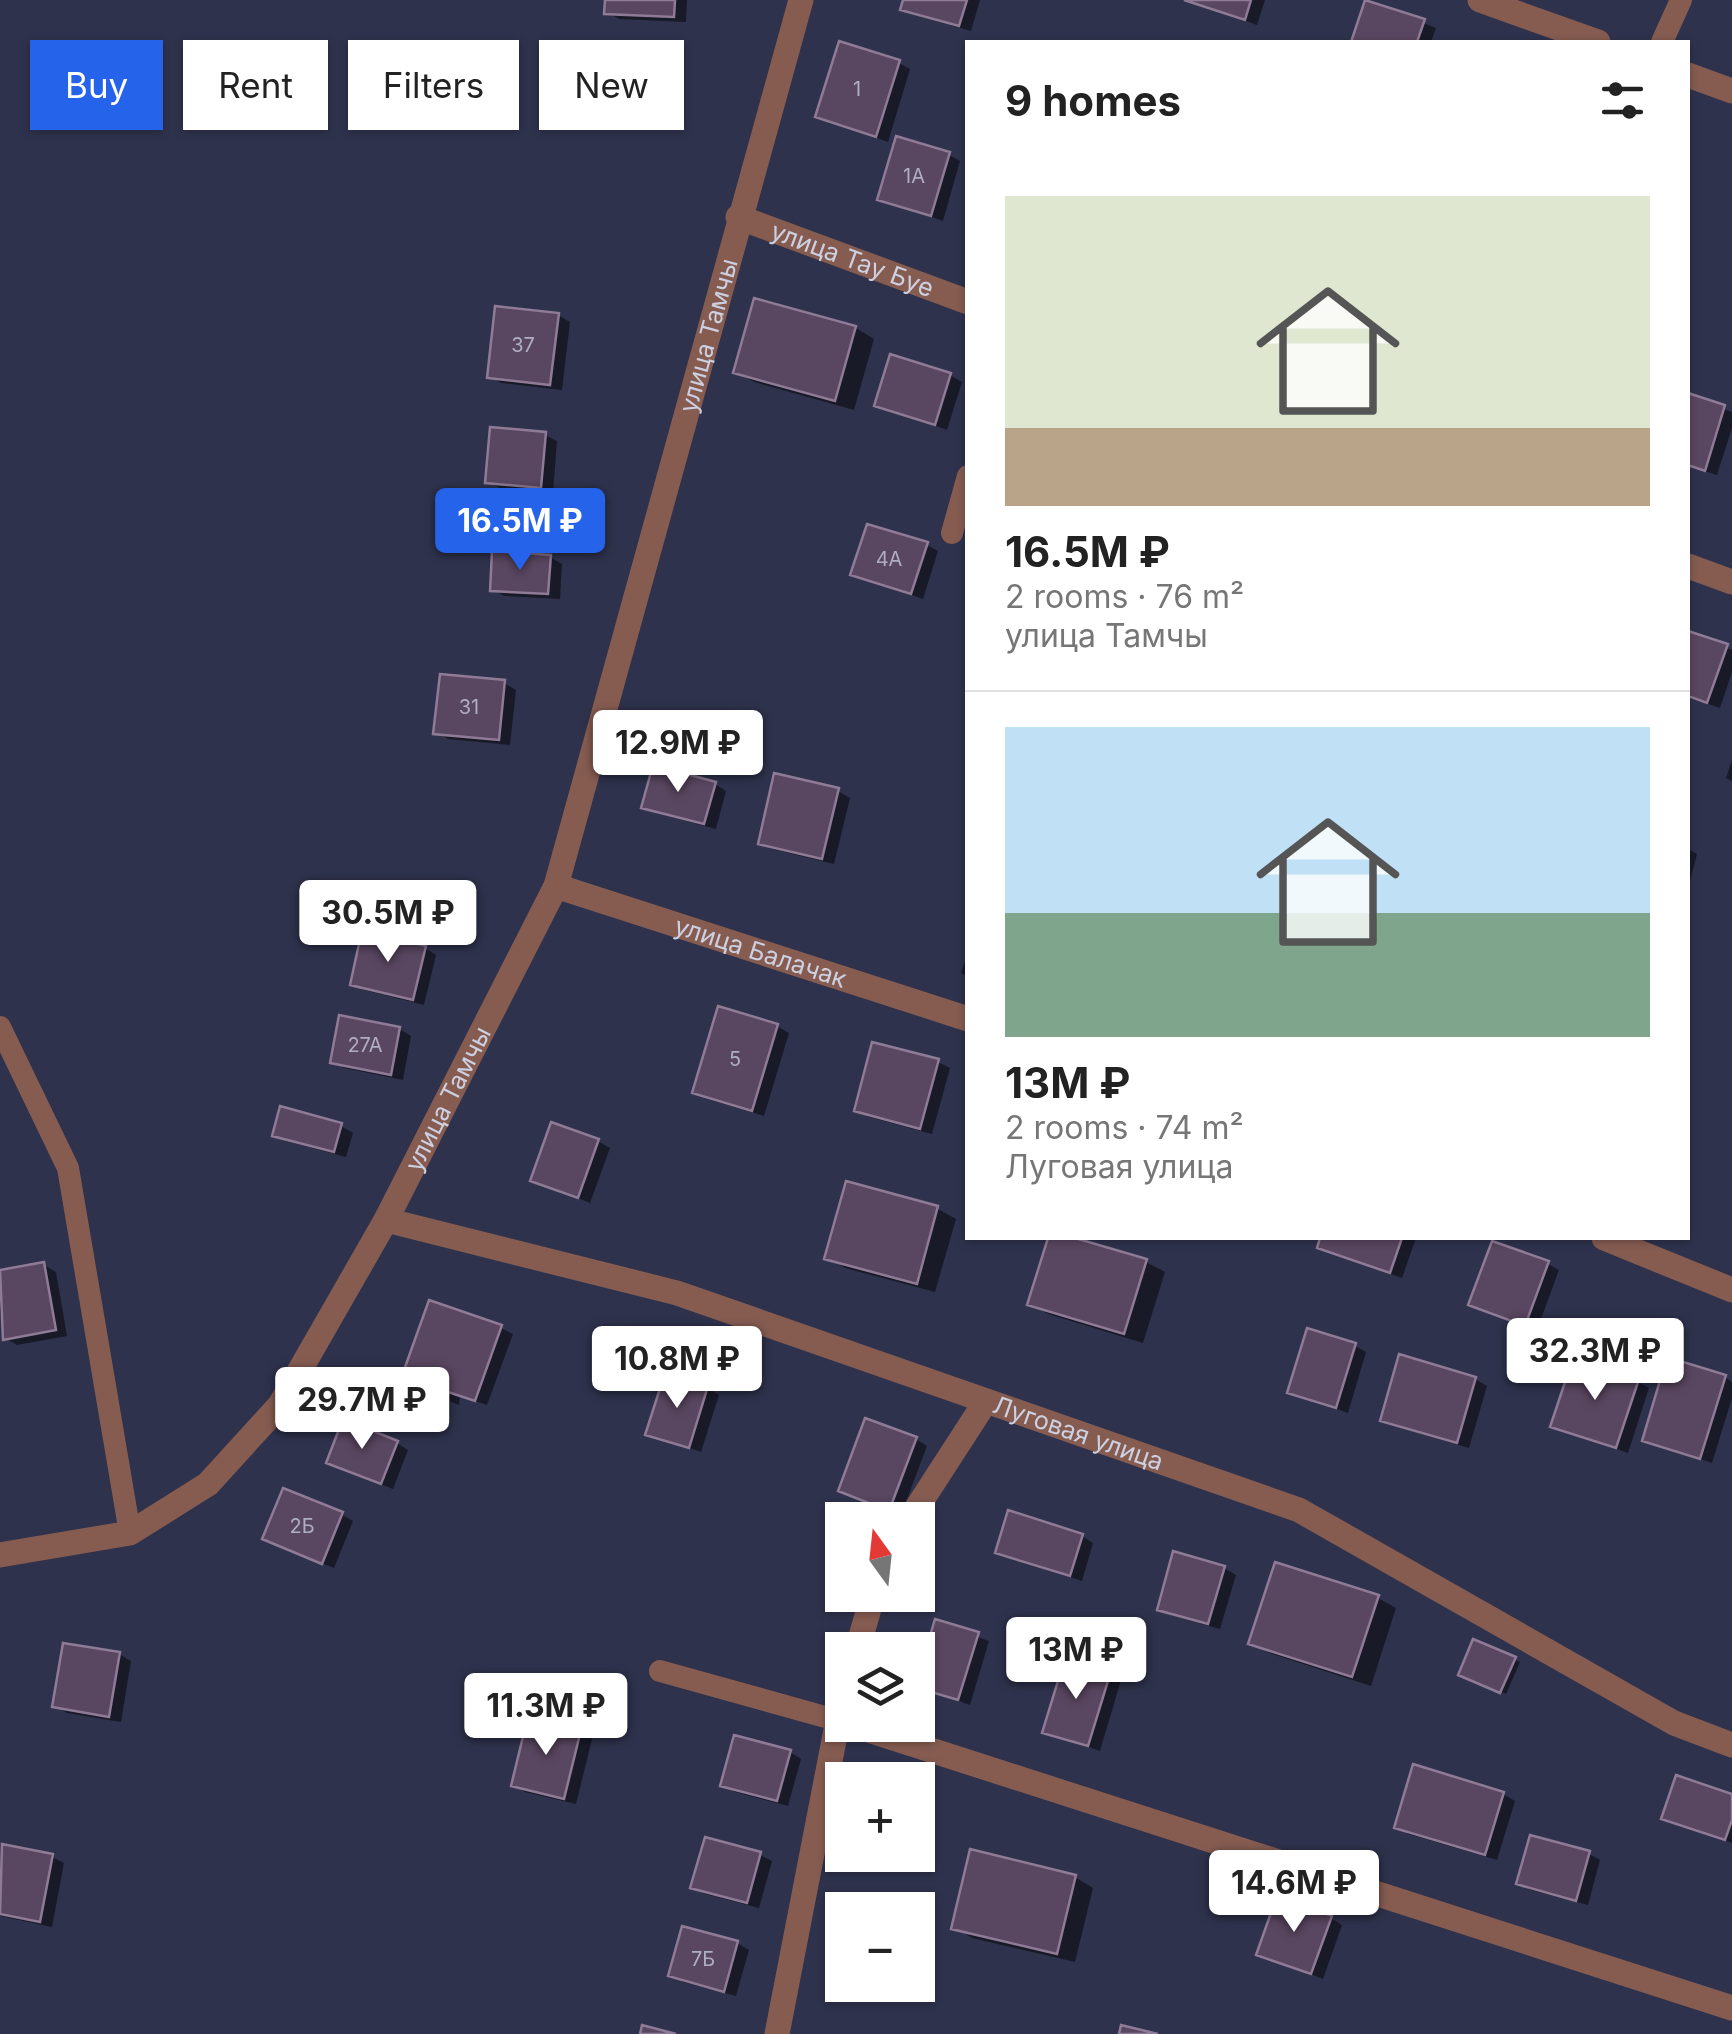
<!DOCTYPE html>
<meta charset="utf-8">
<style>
:root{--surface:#fff;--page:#f6f6f6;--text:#222;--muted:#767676;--line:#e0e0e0;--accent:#2563eb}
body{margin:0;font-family:Inter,sans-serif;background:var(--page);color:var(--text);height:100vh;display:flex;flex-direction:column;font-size:38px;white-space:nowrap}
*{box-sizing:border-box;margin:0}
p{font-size:32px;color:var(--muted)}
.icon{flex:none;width:55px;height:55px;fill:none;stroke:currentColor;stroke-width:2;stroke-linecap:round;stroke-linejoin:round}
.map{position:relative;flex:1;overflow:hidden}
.drawer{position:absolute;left:965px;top:40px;width:725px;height:1200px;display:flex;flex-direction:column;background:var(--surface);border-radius:0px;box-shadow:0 2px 8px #0004}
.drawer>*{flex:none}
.top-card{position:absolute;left:30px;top:40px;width:785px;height:90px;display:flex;gap:20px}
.needle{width:65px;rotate:345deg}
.fabs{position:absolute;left:825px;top:1502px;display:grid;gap:20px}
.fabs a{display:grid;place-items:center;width:110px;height:110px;border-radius:0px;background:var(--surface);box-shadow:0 2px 8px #0004;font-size:50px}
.price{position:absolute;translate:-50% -85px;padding:0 22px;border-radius:10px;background:#fff;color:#222;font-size:32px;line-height:65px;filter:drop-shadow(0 2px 5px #0008)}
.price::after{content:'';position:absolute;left:50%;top:60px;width:30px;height:22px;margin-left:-15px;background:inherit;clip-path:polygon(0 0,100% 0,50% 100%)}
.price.on{background:var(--accent);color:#fff}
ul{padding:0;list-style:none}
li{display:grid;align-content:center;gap:20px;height:530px;padding:0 40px}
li+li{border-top:2px solid var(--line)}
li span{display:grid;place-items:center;height:310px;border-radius:0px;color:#555}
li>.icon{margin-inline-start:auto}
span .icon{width:180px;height:180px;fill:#fffc;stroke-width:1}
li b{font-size:42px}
h2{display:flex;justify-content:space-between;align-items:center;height:120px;padding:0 40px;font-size:42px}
.tag{padding:0 35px;border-radius:0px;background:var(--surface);box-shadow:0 2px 8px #0004;font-size:35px;line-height:90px}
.tag.on{background:var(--accent);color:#fff}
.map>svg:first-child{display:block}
.shadow{fill:#0007}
.building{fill:#594660;stroke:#8f7b96;stroke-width:2.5}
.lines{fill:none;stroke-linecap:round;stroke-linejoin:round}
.service{stroke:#865c51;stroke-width:22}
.minor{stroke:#865c51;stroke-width:25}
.labels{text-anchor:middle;stroke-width:10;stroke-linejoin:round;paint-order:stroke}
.number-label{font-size:20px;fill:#afaec1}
.street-label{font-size:25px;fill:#ccd0e1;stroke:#191b27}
</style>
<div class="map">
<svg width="1732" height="2034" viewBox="0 0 1732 2034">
<rect width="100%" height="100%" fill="#2e324c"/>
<path class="shadow" d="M607,0H687L686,22L619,19L607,12Z
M905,0H980L971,31L915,15L903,8Z
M1188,0H1265L1257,25Z
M1368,1L1436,28L1431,42H1353Z
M899,63L910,69L888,142L818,116Z
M626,70L638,77L637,112L587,110L575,103Z
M949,155L960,161L943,221L880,199Z
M756,301L856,328L874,339L854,410L754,382L736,372Z
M558,315L570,322L562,390L501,383L489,376Z
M950,375L962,382L947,430L877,404Z
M1688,396L1732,412V428L1717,475L1688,466Z
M545,435L557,441L553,493L500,488L488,482Z
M927,545L938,551L923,599L853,574Z
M550,557L562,564L560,599L504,596L492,589Z
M1688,633L1732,650V672L1720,708L1688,697Z
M504,683L516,690L510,745L448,739L436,732Z
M1732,760V781L1726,778Z
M715,784L726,791L716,829L656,813L644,806Z
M838,791L850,798L834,864L772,849L761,843Z
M1688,849L1697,854L1688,888Z
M425,948L436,955L424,1005L364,990L352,984Z
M968,953V977L961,973Z
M341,1018L400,1029L411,1036L403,1080L344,1068L333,1061Z
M777,1026L789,1033L764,1116L707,1099L695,1092Z
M938,1062L950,1068L932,1134L869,1117L857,1110Z
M341,1126L353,1133L346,1157L286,1141L275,1135Z
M598,1141L610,1148L590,1203L533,1180Z
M848,1184L938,1209L956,1219L935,1292L845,1268L827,1257Z
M1050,1238H1067L1146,1262L1165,1272L1143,1343L1048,1314L1030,1304Z
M1323,1238H1416L1402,1278L1331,1253L1320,1247Z
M1548,1264L1559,1270L1537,1330L1471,1304Z
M44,1265L56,1272L67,1336L17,1345L5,1338L0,1311V1273Z
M501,1328L513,1334L487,1405L460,1396L459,1405L402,1383Z
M1355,1346L1366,1352L1348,1413L1290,1392Z
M1725,1377L1732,1382V1398L1712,1463L1644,1439Z
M1475,1379L1487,1386L1469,1448L1395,1426L1383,1419Z
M1638,1382L1649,1388L1628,1453L1553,1426Z
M707,1388L719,1395L701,1452L648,1433Z
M916,1439L927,1446L901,1515L841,1490Z
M397,1443L408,1450L393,1489L340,1468Z
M341,1514L353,1521L334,1568L277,1545Z
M1082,1536L1093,1543L1082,1581L1009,1558L998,1552Z
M1224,1568L1236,1575L1220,1629L1171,1615L1160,1609Z
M1378,1598L1396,1608L1371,1686L1269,1653L1251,1643Z
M936,1622L989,1641L970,1705L918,1686Z
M1475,1642L1520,1662L1506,1694L1466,1676Z
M119,1654L131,1661L121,1722L67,1713L55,1706Z
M1110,1674L1121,1680L1100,1751L1045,1732Z
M580,1732L592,1739L576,1804L525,1792L514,1785Z
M790,1752L801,1759L788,1806L735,1792L723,1785Z
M1503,1794L1515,1801L1497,1860L1408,1834L1397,1827Z
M1732,1797V1843L1664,1818Z
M4,1847L52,1857L64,1863L52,1927L0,1916V1866Z
M1589,1854L1600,1860L1588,1905L1531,1890L1519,1883Z
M760,1855L772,1861L759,1908L705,1894L693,1887Z
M1075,1877L1093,1888L1075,1962L972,1938L954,1927Z
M1331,1918L1342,1925L1323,1979L1259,1954Z
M737,1943L749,1950L736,1996L683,1982L671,1975Z"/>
<path class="building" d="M605,0H675L674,17L604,14Z
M903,0H967L959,26L900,10Z
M1184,0H1251L1245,20Z
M1365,0L1425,19L1417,42H1351Z
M839,41L900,60L876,137L815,117Z
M575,65L627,67L625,107L573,104Z
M896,136L950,152L931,216L877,200Z
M754,298L856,326L835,401L733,373Z
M495,306L559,313L550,385L487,378Z
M890,354L951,373L935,425L874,406Z
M1688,393L1725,405L1705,471L1688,465Z
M490,427L546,432L541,488L485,483Z
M867,524L928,542L911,594L850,575Z
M492,551L551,555L548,594L490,591Z
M1688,631L1728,644L1707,703L1688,696Z
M440,674L505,680L499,740L433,734Z
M653,765L716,782L704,824L641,808Z
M774,773L839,788L822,859L758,844Z
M362,930L426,946L413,1000L350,985Z
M718,1006L778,1024L752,1111L692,1093Z
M339,1015L400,1027L391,1075L330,1063Z
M872,1042L939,1059L920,1129L854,1111Z
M280,1106L342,1123L334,1152L272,1136Z
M551,1122L599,1139L578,1198L530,1181Z
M846,1181L938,1206L917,1284L824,1259Z
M1048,1238H1075L1147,1259L1124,1334L1027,1305Z
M1320,1238H1402L1390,1273L1317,1248Z
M1492,1241L1549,1261L1525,1326L1468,1305Z
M44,1262L56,1330L3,1340L0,1270Z
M429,1300L502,1325L475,1401L448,1392V1401L399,1384Z
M1307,1328L1356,1343L1336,1408L1287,1393Z
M1399,1354L1476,1377L1457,1443L1380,1421Z
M1667,1357L1726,1375L1700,1459L1642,1441Z
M1573,1358L1639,1379L1616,1448L1550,1427Z
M665,1373L708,1386L689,1448L645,1435Z
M865,1418L917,1437L889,1511L838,1491Z
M343,1419L398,1441L381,1484L326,1463Z
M283,1488L343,1512L322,1564L262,1539Z
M1008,1510L1083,1534L1070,1576L995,1553Z
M1173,1551L1225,1566L1208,1624L1157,1610Z
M1275,1562L1379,1595L1352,1677L1248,1644Z
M935,1619L979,1632L958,1700L918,1688V1677Z
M1473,1639L1516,1657L1500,1693L1458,1675Z
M63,1643L120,1652L109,1717L52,1707Z
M1065,1658L1111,1671L1088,1746L1042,1733Z
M528,1716L581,1730L564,1799L511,1786Z
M734,1735L791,1750L777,1801L720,1786Z
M1413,1764L1504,1792L1485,1855L1394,1828Z
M1676,1775L1732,1794V1820L1725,1840L1661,1819Z
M1530,1835L1590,1851L1576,1901L1516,1884Z
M705,1837L761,1852L747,1903L690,1888Z
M2,1844L53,1854L40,1922L0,1914Z
M970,1849L1076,1875L1057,1954L951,1929Z
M1277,1896L1332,1916L1311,1974L1256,1955Z
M682,1926L738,1941L724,1992L668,1976Z
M642,2025L676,2034H640Z
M1121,2025L1158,2034H1119Z"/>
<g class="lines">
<path class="service" d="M1662,42L1681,0
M952,533L968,476
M0,1027L68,1168L130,1533
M660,1671L836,1720"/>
<g class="minor">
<path d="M1480,0L1598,42"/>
<path d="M1688,75L1732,91"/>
<path id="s1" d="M738,217L968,302"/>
<path d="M1688,566L1732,582"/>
<path id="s2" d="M556,886L968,1019"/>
<path id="s3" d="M386,1220L677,1293L1299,1510L1674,1723L1732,1745"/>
<path d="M1604,1238L1732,1290"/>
<path d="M909,1520L986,1401"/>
<path id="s4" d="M0,1555L130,1533L208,1484L280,1405L386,1220L556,886L801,0"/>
<path d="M857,1650L873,1595"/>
<path d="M853,1725L1732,2008"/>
<path d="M777,2034L842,1699"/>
</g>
</g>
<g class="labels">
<g class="number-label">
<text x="857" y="96">1</text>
<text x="914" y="183">1А</text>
<text x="523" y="352">37</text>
<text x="889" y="566">4А</text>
<text x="469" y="714">31</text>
<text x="365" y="1052">27А</text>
<text x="735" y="1066">5</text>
<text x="302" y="1533">2Б</text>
<text x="703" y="1966">7Б</text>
</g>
<g class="street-label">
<text dy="9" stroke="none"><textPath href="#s1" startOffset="122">улица Тау Буе</textPath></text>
<text dy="9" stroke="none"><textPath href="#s4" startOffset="1490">улица Тамчы</textPath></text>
<text dy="9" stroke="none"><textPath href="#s2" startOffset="215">улица Балачак</textPath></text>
<text dy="9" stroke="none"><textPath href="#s4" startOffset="680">улица Тамчы</textPath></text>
<text dy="9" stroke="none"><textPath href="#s3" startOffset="725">Луговая улица</textPath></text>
</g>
</g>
</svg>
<div class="fabs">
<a><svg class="needle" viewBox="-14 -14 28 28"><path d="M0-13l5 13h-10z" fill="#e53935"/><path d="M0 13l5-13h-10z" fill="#767676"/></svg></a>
<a><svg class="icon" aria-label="layers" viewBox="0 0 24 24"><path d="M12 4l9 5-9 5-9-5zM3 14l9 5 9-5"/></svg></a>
<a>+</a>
<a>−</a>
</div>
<b class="price on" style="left:520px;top:573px">16.5M ₽</b>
<b class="price" style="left:678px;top:795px">12.9M ₽</b>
<b class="price" style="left:388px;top:965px">30.5M ₽</b>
<b class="price" style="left:1595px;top:1403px">32.3M ₽</b>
<b class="price" style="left:677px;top:1411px">10.8M ₽</b>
<b class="price" style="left:362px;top:1452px">29.7M ₽</b>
<b class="price" style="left:1076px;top:1702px">13M ₽</b>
<b class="price" style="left:546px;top:1758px">11.3M ₽</b>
<b class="price" style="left:1294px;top:1935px">14.6M ₽</b>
<div class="top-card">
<a class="tag on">Buy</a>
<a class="tag">Rent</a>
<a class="tag">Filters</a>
<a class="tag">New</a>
</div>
<section class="drawer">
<h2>9 homes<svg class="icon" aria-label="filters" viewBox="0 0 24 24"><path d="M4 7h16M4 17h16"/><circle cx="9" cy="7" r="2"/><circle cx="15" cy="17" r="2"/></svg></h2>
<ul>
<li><span style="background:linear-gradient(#dfe7d0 75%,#b9a48a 0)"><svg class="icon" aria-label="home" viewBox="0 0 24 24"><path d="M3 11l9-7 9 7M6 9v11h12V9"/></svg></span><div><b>16.5M ₽</b><p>2 rooms · 76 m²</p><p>улица Тамчы</p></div></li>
<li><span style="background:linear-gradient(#bfe0f5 60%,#7fa58c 0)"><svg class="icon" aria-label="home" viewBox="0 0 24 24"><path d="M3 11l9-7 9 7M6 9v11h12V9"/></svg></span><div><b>13M ₽</b><p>2 rooms · 74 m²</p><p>Луговая улица</p></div></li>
</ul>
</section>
</div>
